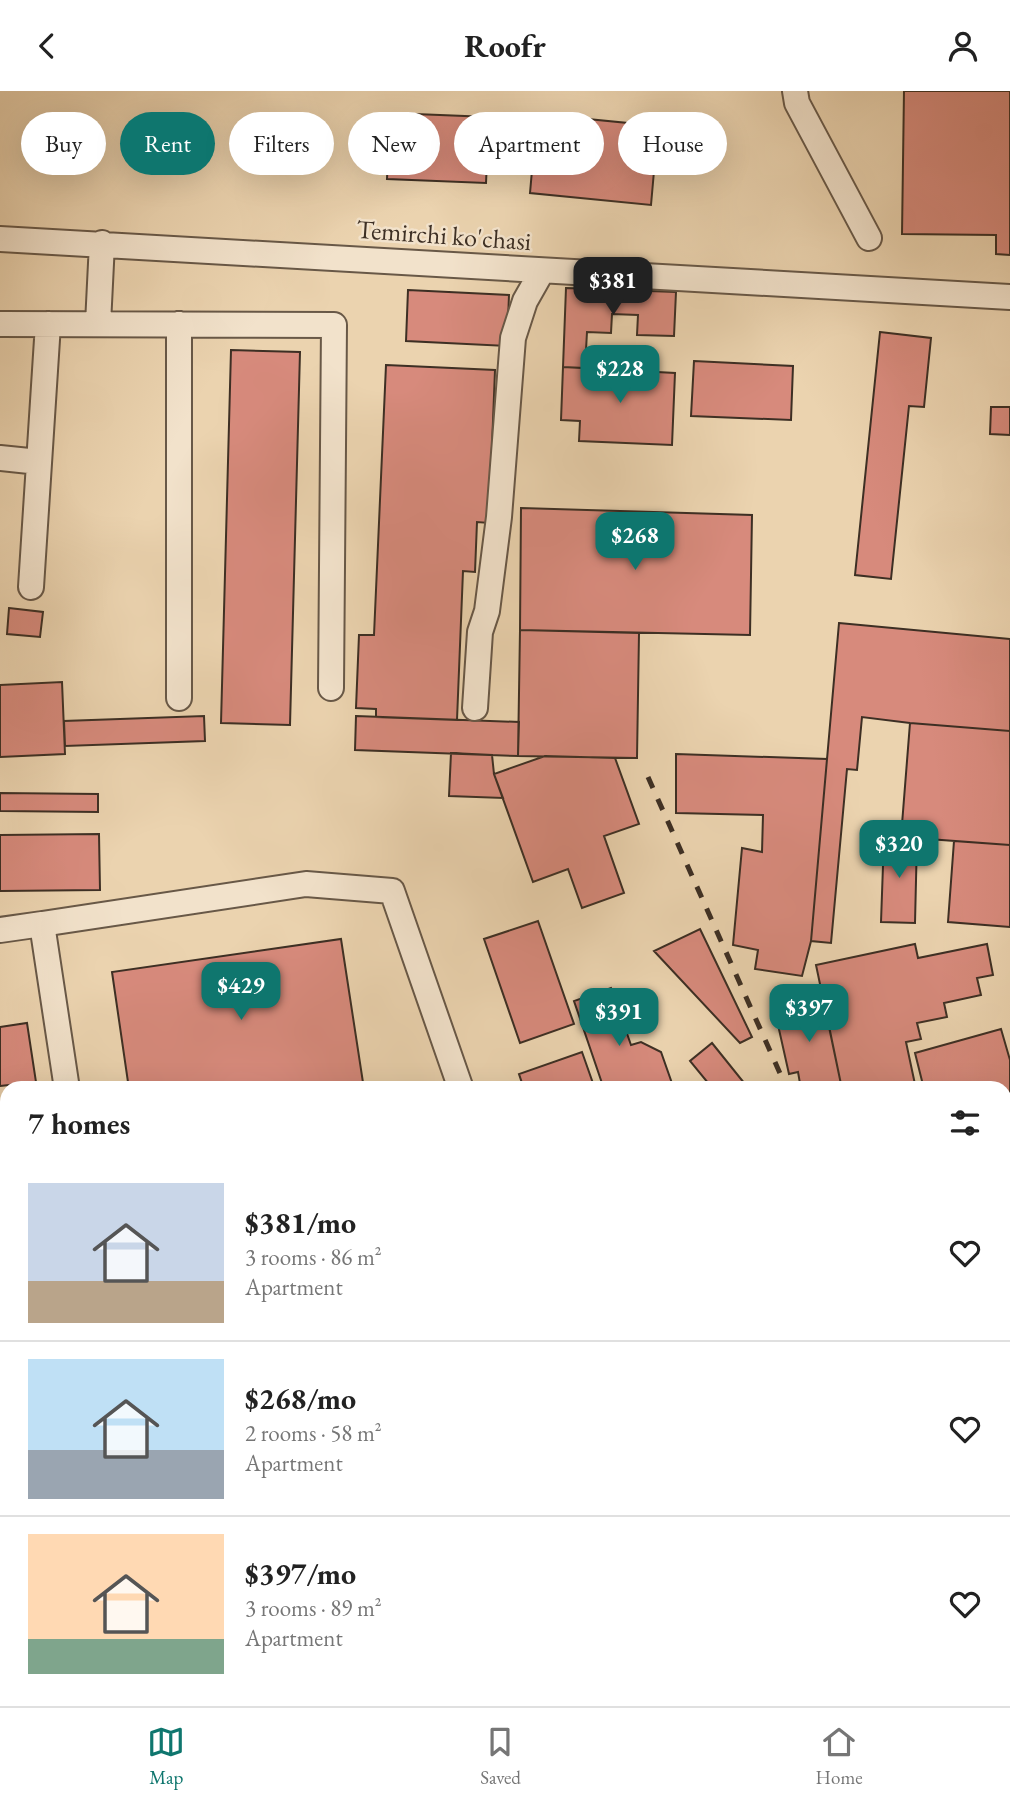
<!DOCTYPE html>
<meta charset="utf-8">
<style>
:root{--surface:#fff;--page:#f2f2f2;--text:#222;--muted:#767676;--line:#e0e0e0;--accent:#0f766e}
body{margin:0;font-family:"EB Garamond",serif;background:var(--page);color:var(--text);height:100vh;display:flex;flex-direction:column;font-size:26px;white-space:nowrap}
*{box-sizing:border-box;margin:0}
p{font-size:23px;color:var(--muted)}
.icon{flex:none;width:38px;height:38px;fill:none;stroke:currentColor;stroke-width:2;stroke-linecap:round;stroke-linejoin:round}
.map{position:relative;flex:1;overflow:hidden}
.sheet{position:absolute;left:0px;top:990px;width:1012px;height:625px;display:flex;flex-direction:column;background:var(--surface);border-radius:21px 21px 0 0;box-shadow:0 7px 28px #0002}
.sheet>*{flex:none}
.hud{position:absolute;left:21px;top:21px;width:970px;height:63px;display:flex;gap:14px}
.price{position:absolute;translate:-50% -60px;padding:0 16px;border-radius:14px;background:var(--accent);color:#fff;font-size:23px;line-height:46px;filter:drop-shadow(0 2px 4px #0008)}
.price::after{content:'';position:absolute;left:50%;top:42px;width:21px;height:16px;margin-left:-10px;background:inherit;clip-path:polygon(0 0,100% 0,50% 100%)}
.price.selected{background:#222;color:#fff}
ul{padding:0;list-style:none}
li{display:flex;align-items:center;gap:21px;height:175px;padding:0 28px}
li+li{border-top:2px solid var(--line)}
li span{display:grid;place-items:center;flex:none;width:196px;height:140px;border-radius:0px;color:#555}
li>.icon{margin-inline-start:auto}
span .icon{width:84px;height:84px;fill:#fffc;stroke-width:1}
li b{font-size:30px}
h2{display:flex;justify-content:space-between;align-items:center;height:84px;padding:0 28px;font-size:30px}
.chip{padding:0 24px;border-radius:32px;background:var(--surface);box-shadow:0 7px 28px #0002;font-size:24px;line-height:63px}
.chip.selected{background:var(--accent);color:#fff}
header{display:flex;justify-content:space-between;align-items:center;height:91px;padding:0 28px;background:var(--surface);font-size:32px;font-weight:700}
.tabs{display:flex;justify-content:space-around;align-items:center;height:98px;border-top:2px solid var(--line);background:var(--surface);font-size:19px;color:var(--muted)}
.tabs a{display:grid;justify-items:center;gap:4px}
.tabs .selected{color:var(--accent)}
.map>svg:first-child{display:block}
.green{fill:#bdbb86;stroke:#7d7555;stroke-width:2}
.building{fill:#d78a7c;stroke:#3d2f24;stroke-width:2}
.lines{fill:none;stroke-linecap:round;stroke-linejoin:round}
.minor-casing{stroke:#685847;stroke-width:28}
.major-casing{stroke:#3d2f24;stroke-width:35}
.minor{stroke:#f2e2cb;stroke-width:24}
.major{stroke:#e6ba78;stroke-width:32}
.rail{stroke:#3d2f24;stroke-width:5;stroke-dasharray:12 12;stroke-linecap:butt}
.labels{text-anchor:middle;stroke-width:5;stroke-linejoin:round;paint-order:stroke}
.street-label{font-size:26px;fill:#3d2f24;stroke:#f2e2cb}
</style>
<header><svg class="icon" aria-label="back" viewBox="0 0 24 24"><path d="M15 5l-7 7 7 7"/></svg>Roofr<svg class="icon" aria-label="person" viewBox="0 0 24 24"><circle cx="12" cy="8" r="4"/><path d="M4 21q1-7 8-7t8 7"/></svg></header>
<div class="map">
<svg width="1010" height="1615" viewBox="0 0 1010 1615">
<rect width="100%" height="100%" fill="#ebd3af"/>
<filter id="stains"><feTurbulence type="fractalNoise" baseFrequency=".00286" numOctaves="4"/><feColorMatrix values="0 0 0 0 .2 0 0 0 0 .09 0 0 0 0 .02 0 0 0 .5 -.17"/></filter>
<radialGradient id="worn" r=".72"><stop offset=".6" stop-color="#630" stop-opacity="0"/><stop offset="1" stop-color="#630" stop-opacity=".3"/></radialGradient>
<path class="green" d="M1010,1476V1615H976L978,1608H1004V1499Z"/>
<path class="building" d="M904,0H1010V164L996,163V144L902,143Z
M390,22L489,26L486,92L387,88Z
M537,23L658,35L651,114L530,102Z
M566,197L676,201L674,245L637,244L638,224L612,223L611,242L587,241L585,277L563,276Z
M408,199L509,204L507,255L406,250Z
M880,241L931,247L924,316L909,315L891,488L855,484Z
M231,259L300,261L290,634L221,632Z
M694,270L793,275L791,329L691,325Z
M386,274L495,279L489,432L477,431L475,481L463,480L457,629L376,626V618L356,617L359,544H374Z
M563,276L675,282L672,354L579,350L580,330L561,329Z
M991,316H1010V344L990,343Z
M521,417L752,424L750,544L520,539Z
M9,517L43,521L40,546L7,543Z
M839,532L1010,548V640L910,632L862,626L857,679L847,678L831,852L811,850Z
M520,539L639,542L637,667L518,665Z
M62,591L65,663L0,666V594Z
M204,625L205,650L65,655L64,630Z
M356,625L519,631L518,665L355,659Z
M910,632L1010,640V754L901,746Z
M451,662L492,664L494,683L503,707L449,705Z
M676,663L827,668L811,850L802,885L755,878L758,859L733,854L742,757L762,761L763,724L676,722Z
M545,665L615,667L639,733L604,745L624,802L582,817L568,778L533,791L494,683Z
M0,702L98,703V721L0,720Z
M99,743L100,799L0,800V744Z
M884,746L917,747L915,832L881,831Z
M954,750L1010,754V836L948,831Z
M538,830L574,933L520,952L484,848Z
M700,838L752,946L740,952L654,860Z
M341,848L364,998H129L112,881Z
M915,853L918,867L987,853L993,884L977,887L981,904L944,912L947,926L917,932L921,948L906,951L916,998H842L816,874Z
M611,897L631,954L641,951L661,961L674,998H604L574,910Z
M823,906L842,998H801L798,981L789,983L774,916Z
M27,932L36,991L0,995V936Z
M1001,938L1010,969V1009L1004,1010V998H924L915,962Z
M712,952L749,998H713L690,970Z
M582,961L595,998H524L519,983Z
M7,1101V1151L0,1152V1102Z
M356,1608H388L389,1615H320Z"/>
<g class="lines">
<defs>
<path id="minor" d="M795,0L797,12L869,147
M0,148L1010,206
M0,233L334,234L331,597
M98,233L102,152
M0,367L39,371
M31,496L48,233
M179,607V233
M475,617L480,541L487,520L499,426L513,247L525,210L542,180
M42,833L306,793L392,800L461,998
M0,839L42,833L67,998
M1004,1158L1010,1189
M0,1235L7,1234
M0,1379L7,1378
M669,1615L710,1608"/>
<path id="major" d="M1004,1432L1010,1409
M958,1615L960,1608"/>
</defs>
<use href="#minor" class="minor-casing"/>
<use href="#major" class="major-casing"/>
<use href="#minor" class="minor"/>
<use href="#major" class="major"/>
<path class="rail" d="M648,686L787,998"/>
</g>
<g class="labels">
<g class="street-label">
<text transform="translate(444 144) rotate(4)" y="9">Temirchi ko'chasi</text>
</g>
</g>
<rect width="100%" height="100%" filter="url(#stains)"/>
<rect width="100%" height="100%" fill="url(#worn)"/>
</svg>
<b class="price selected" style="left:613px;top:226px">$381</b>
<b class="price" style="left:620px;top:314px">$228</b>
<b class="price" style="left:635px;top:481px">$268</b>
<b class="price" style="left:899px;top:789px">$320</b>
<b class="price" style="left:241px;top:931px">$429</b>
<b class="price" style="left:809px;top:953px">$397</b>
<b class="price" style="left:619px;top:957px">$391</b>
<div class="hud">
<a class="chip">Buy</a>
<a class="chip selected">Rent</a>
<a class="chip">Filters</a>
<a class="chip">New</a>
<a class="chip">Apartment</a>
<a class="chip">House</a>
</div>
<section class="sheet">
<h2>7 homes<svg class="icon" aria-label="filters" viewBox="0 0 24 24"><path d="M4 7h16M4 17h16"/><circle cx="9" cy="7" r="2"/><circle cx="15" cy="17" r="2"/></svg></h2>
<ul>
<li><span style="background:linear-gradient(#c9d6e8 70%,#b9a48a 0)"><svg class="icon" aria-label="home" viewBox="0 0 24 24"><path d="M3 11l9-7 9 7M6 9v11h12V9"/></svg></span><div><b>$381/mo</b><p>3 rooms · 86 m²</p><p>Apartment</p></div><svg class="icon" aria-label="heart" viewBox="0 0 24 24"><path d="M12 20l-8-8c-3-5 5-10 8-4 3-6 11-1 8 4z"/></svg></li>
<li><span style="background:linear-gradient(#bfe0f5 65%,#9aa5b1 0)"><svg class="icon" aria-label="home" viewBox="0 0 24 24"><path d="M3 11l9-7 9 7M6 9v11h12V9"/></svg></span><div><b>$268/mo</b><p>2 rooms · 58 m²</p><p>Apartment</p></div><svg class="icon" aria-label="heart" viewBox="0 0 24 24"><path d="M12 20l-8-8c-3-5 5-10 8-4 3-6 11-1 8 4z"/></svg></li>
<li><span style="background:linear-gradient(#ffd9b3 75%,#7fa58c 0)"><svg class="icon" aria-label="home" viewBox="0 0 24 24"><path d="M3 11l9-7 9 7M6 9v11h12V9"/></svg></span><div><b>$397/mo</b><p>3 rooms · 89 m²</p><p>Apartment</p></div><svg class="icon" aria-label="heart" viewBox="0 0 24 24"><path d="M12 20l-8-8c-3-5 5-10 8-4 3-6 11-1 8 4z"/></svg></li>
</ul>
</section>
</div>
<nav class="tabs">
<a class="selected"><svg class="icon" aria-label="map" viewBox="0 0 24 24"><path d="M3 6l6-2 6 2 6-2v14l-6 2-6-2-6 2zM9 4v14M15 6v14"/></svg>Map</a>
<a><svg class="icon" aria-label="saved" viewBox="0 0 24 24"><path d="M7 4h10v16l-5-4-5 4z"/></svg>Saved</a>
<a><svg class="icon" aria-label="home" viewBox="0 0 24 24"><path d="M3 11l9-7 9 7M6 9v11h12V9"/></svg>Home</a>
</nav>
